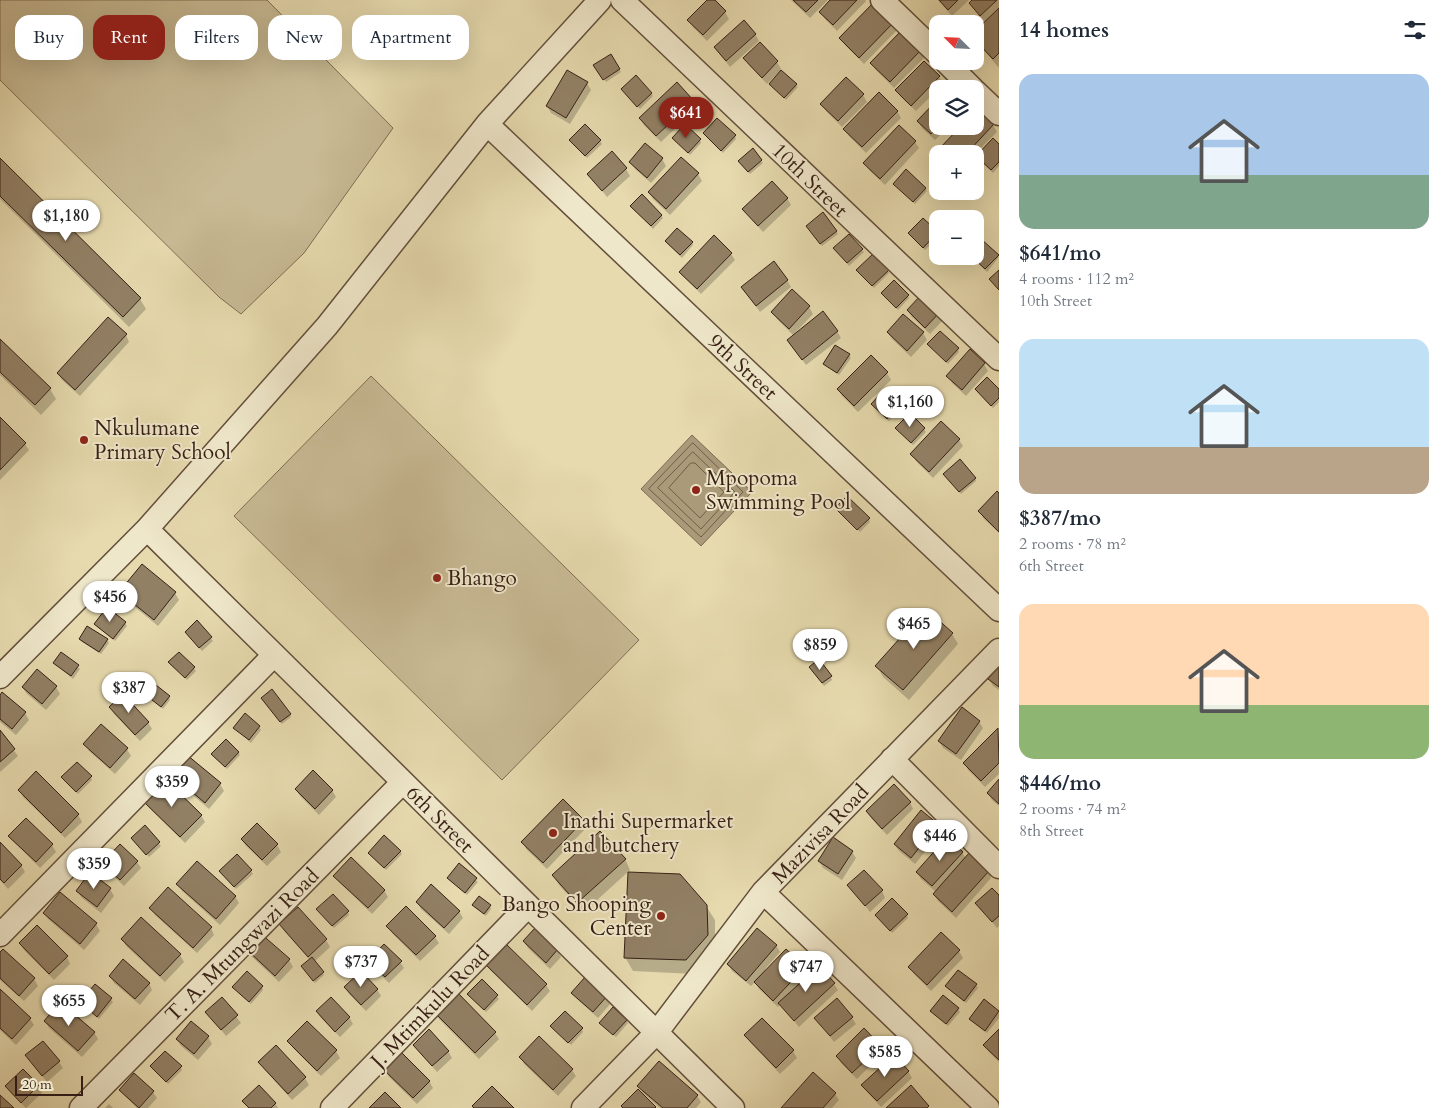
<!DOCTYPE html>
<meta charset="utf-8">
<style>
:root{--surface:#fff;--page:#f2f2f3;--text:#1f2937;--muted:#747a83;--accent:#8f2418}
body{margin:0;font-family:Cardo,serif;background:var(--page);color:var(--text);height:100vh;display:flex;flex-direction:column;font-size:19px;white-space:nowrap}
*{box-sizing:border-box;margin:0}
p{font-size:16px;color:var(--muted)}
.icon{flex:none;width:28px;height:28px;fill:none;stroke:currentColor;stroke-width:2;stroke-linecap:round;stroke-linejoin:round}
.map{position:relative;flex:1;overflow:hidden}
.panel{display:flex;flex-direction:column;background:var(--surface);width:450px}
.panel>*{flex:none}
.top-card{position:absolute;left:15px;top:15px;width:475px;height:45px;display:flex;gap:10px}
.needle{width:32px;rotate:294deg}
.fabs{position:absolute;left:929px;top:15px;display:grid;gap:10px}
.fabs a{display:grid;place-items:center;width:55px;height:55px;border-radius:10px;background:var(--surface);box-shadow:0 5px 20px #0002;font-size:25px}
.scale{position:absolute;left:15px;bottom:12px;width:68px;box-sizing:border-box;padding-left:5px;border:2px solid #371f15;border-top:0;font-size:14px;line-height:18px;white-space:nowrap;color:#371f15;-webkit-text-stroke:4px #efe7ca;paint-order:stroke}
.price{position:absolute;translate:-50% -42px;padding:0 11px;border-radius:18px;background:#fff;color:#222;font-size:16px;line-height:32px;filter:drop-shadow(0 1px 2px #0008)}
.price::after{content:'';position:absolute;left:50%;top:30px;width:15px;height:11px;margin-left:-8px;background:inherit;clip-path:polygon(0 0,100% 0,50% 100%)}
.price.current{background:var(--accent);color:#fff}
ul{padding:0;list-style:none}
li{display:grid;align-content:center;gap:10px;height:265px;padding:0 20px}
li span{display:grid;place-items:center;height:155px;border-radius:15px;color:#555}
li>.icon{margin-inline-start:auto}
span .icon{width:90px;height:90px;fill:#fffc;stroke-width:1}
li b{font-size:21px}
h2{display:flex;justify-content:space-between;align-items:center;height:60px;padding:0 20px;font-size:21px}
.chip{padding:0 18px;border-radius:15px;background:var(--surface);box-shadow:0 5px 20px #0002;font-size:18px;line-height:45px}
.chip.current{background:var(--accent);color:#fff}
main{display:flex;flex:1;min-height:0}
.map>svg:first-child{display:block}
.green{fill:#c8ba94;stroke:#806c54}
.water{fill:#aa9a7a;stroke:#7c6952}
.shadow{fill:#0003}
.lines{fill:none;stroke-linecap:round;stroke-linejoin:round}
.shore{stroke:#705c48;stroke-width:1}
.building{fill:#928065;stroke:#371f15}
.minor-casing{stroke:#634e3b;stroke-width:25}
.minor{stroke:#efe7ca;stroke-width:22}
.poi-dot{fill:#8f2418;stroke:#efe7ca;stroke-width:2}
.labels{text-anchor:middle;stroke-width:4;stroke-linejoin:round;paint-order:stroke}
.street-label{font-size:21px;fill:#371f15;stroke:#efe7ca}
.poi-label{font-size:21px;fill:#371f15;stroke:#efe7ca;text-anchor:start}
</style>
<main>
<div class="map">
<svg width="999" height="1108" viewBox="0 0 999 1108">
<rect width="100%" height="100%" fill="#e6daae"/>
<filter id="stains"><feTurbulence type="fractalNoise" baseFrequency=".004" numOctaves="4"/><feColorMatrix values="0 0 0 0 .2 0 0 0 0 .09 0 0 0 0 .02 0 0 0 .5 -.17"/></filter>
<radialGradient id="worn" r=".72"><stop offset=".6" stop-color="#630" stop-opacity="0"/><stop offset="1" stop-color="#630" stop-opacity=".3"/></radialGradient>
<path class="green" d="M0,0H267L393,128L304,253L241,314L219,297L0,80Z
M371,376L639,640L502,780L234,516Z"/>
<path class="water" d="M692,435L752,492L701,546L641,489Z"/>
<path class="shadow" d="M709,0H713L725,12L729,19L707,41L693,27L689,20Z
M791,0H828L810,18Z
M832,0H865L866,1L837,31L825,19L821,12Z
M938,0H969L952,16Z
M974,0H999V68L975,40V33L986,23L970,4Z
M895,21L899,28L864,64L845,45L841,38Z
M755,34L759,41L730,67L715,48Z
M760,44L777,62L781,69L780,71L798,87L786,100L770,84L780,73L779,72L767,84L749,65L745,59Z
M920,51L924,58L894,88L875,69L872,63Z
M610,55L621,72L606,82L595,65Z
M939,77L943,84L916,111L901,97L897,90Z
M846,79L863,95L867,102L842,127L826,111L822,105Z
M587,83L591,90L570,124L551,113L547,106Z
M624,92L651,93L653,96L640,109Z
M693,101L697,108L661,142L644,125L640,118Z
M897,111L901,118L866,153L849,136L845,129Z
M975,113L993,125L997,132L975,154H938L975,126Z
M918,121L938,126H949L935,140L922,128Z
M704,133L735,136L736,139L723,153Z
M674,138L700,140L701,143L690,155Z
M570,140L600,141L602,144L587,158Z
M915,142L919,148L885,185L869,170L865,163Z
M999,146V166L993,173L979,159Z
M681,158L698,174L702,181L670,215L653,199L649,192Z
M662,159L666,166L651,183L635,169L631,162Z
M0,160L140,299L146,309L129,327L0,199Z
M761,161L763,163L750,174L742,164Z
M626,169L630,176L607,197L589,174Z
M894,184L925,188L927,191L915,204Z
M787,198L791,205L763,232L748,215L744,209Z
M634,209L661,215L663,218L653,229Z
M923,220L938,235V237L925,250L909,234Z
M809,229L836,231L838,234L822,246Z
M975,232L981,241L999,257L987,272L971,256H975Z
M666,242H692L693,245L682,258Z
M862,250L864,252L849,266L836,251Z
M731,254L735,260L701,294L685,278L681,272Z
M888,271L889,273L874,288L860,273Z
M787,280L791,287L760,312L742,287Z
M793,291L809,307L813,314L794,334L795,335L837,331L841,338L806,365L789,341L794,336L777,319L773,312Z
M884,296H908L909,298L898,310Z
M921,296L943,320L930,334L912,317L908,311Z
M888,333H923L927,340L911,357L892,339Z
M126,335L129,342L80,396L62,380L58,374Z
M0,340L50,389L56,399L41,415L0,375Z
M929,345L958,349L959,352L948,364Z
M970,351L984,364L988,371L966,396L952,383L948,376Z
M849,355L851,358L839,375L824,364Z
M871,357L887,373L891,380L858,412L842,396L838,389Z
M999,391V402L993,408L978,392Z
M900,404L902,407L889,421L872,405Z
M0,419L25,444L29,450L0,480Z
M924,429L926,432L913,445L899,431Z
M959,440L963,446L933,478L916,461L912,454Z
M947,477L975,478L976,481L961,494Z
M999,495V533L983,518L980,511Z
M836,508L869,519L870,522L860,532Z
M142,566L175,593L179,600L158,626L125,599L121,592Z
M125,623L127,626L115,641L95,624Z
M952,634L958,644L909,700L883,677L877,666Z
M188,635L211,638L213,641L202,651Z
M80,639L107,640L109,643L101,654L82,642Z
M61,653L80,669L73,679L54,663Z
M179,653L196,671L187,680L172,665Z
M999,667V690L993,686L989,679Z
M812,670L831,677L832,680L824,686Z
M37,671L56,687L60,694L46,710L27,694L23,688Z
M140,689L169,697L170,700L163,709Z
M0,697L25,713L29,720L16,735L0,722Z
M264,702L290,714L291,717L282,724Z
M110,707L148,722L152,729L140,741L114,714Z
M979,722L983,728L961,760L943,748L939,741Z
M101,725L127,749L131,756L115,774L89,751L85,744Z
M259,727L261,730L251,743L235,728Z
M998,730L999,774L985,787L968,770L965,763Z
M0,732L18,756L0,772Z
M238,752L240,755L227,769L215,757Z
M187,757L220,784L224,791L209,809L176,781L172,775Z
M91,777L92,780L78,794L65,780Z
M999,781V806L992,800L988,793Z
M20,790L78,815L82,822L65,838L23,797Z
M296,790H332L336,797L319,815L300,796Z
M145,802L201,815L205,822L185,843L149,808Z
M910,802L913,809L887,835L871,818L867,812Z
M921,812L937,825L941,832L915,864L899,851L895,845Z
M26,820L52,845L56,852L40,868L14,842L10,836Z
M583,821L587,827L547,869L526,849L523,842Z
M257,825L277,845L281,852L267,866L246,846L242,840Z
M145,827L161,846L149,857L134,841Z
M0,844L21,865L25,872L8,889L0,880Z
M400,851L402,854L386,870L371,856Z
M852,852L856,858L842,880L823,868L819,861Z
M962,852L966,859L988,872L991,878L956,918L938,901L934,895L936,892L921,879L917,872Z
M625,859L630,870L584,912L559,885L553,875Z
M137,862L141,868L124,886L107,870L103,863Z
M459,865L478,882L467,895L448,878Z
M251,871L253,874L236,889L222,874Z
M335,876L384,890L388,897L372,914L339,882Z
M178,884L235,896L239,903L220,925L182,891Z
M849,885L882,891L885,898L870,912Z
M110,889L114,896L101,913L81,897L78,891Z
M60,894L96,924L100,931L84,950L48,919L44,913Z
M999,897V926L997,928L977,903Z
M417,902L459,911L463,918L449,934L421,909Z
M490,906L491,909L486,916L476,908Z
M706,906L715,920V949L694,974L633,971L625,957Z
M151,908L211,928L214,935L197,953L155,915Z
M298,908L326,940L330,947L314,962L324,975L315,983L304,969L310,960L284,931L281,924Z
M319,912H348L349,915L334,928Z
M876,915H907L908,918L892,933Z
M141,919L180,955L184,962L165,982L126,946L122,939Z
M388,926L435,937L439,943L420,961L392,933Z
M535,930L557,950L561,957L550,969L528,948L524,942Z
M260,933L289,960L293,967L279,982L250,955L246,948Z
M941,934L959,951L963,958L931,991L914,974L910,967Z
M20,944L67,957L70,964L54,980L24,950Z
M776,945L780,952L765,969L767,971L804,968L809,976L834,984L838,990L799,1027L780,1004L778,1007L759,989L755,982L751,986L732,971L728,964Z
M3,951L34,979L38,986L24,1001L0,980V954Z
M369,961L400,962L404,968L389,983L373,968Z
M486,963L546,985L550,991L532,1011L490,970Z
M110,976L149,983L152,990L140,1005L114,983Z
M586,977L611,1003L598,1018L577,999L573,993Z
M482,981L499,999L486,1012L471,997Z
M976,985L978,988L966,1003L946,987Z
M96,986L113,1002L99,1019L81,1002Z
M262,987L263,990L251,1004L236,990Z
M345,987L377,989L381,996L366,1011L349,994Z
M0,991L30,1019L34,1025L16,1045L0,1030Z
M455,992L495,1033L499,1039L479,1059L438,1018L435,1011Z
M222,998L241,1023L226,1036L207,1012Z
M984,1001L999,1013V1018L987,1033L971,1019Z
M958,1009L960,1012L948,1026L931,1011Z
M317,1012L349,1017L353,1024L340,1037L321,1018Z
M816,1018H852L856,1024L834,1042Z
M762,1019L793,1051L797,1058L780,1074L750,1042L746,1035Z
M626,1020L628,1023L616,1037L603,1026Z
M45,1021L94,1032L98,1039L82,1057L49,1028Z
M191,1022L208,1037L212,1044L198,1060L181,1046L177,1039Z
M554,1029H582L583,1032L571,1045Z
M999,1031V1062L989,1052L985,1046Z
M289,1041L336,1051L340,1058L321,1076L293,1048Z
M415,1045L448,1051L452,1058L437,1072L419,1051Z
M880,1046L883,1053L857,1079L841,1063L837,1056Z
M521,1057L572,1070L576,1076L558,1096L524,1064Z
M31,1062H59L63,1068L47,1082Z
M260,1062L305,1078L309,1085L292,1100L264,1069Z
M181,1067L182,1070L168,1084L153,1069Z
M385,1070L429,1081L433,1088L417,1104L389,1077Z
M23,1071L38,1086L42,1093L26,1108L11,1093L7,1086Z
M908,1071L912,1078L881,1107L867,1092L863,1086Z
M639,1086L697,1096L701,1102L696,1108H660L643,1093Z
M121,1090L153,1092L157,1098L148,1108H137L125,1096Z
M835,1094L839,1100L832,1108H782Z
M244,1101L275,1103L278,1108H248Z
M109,1104L113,1108H105Z"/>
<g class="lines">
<path class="shore" d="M693,443L743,492L701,537L649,489Z
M693,452L735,492L701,529L658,488Z
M691,463H695L724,492L700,518L669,488Z"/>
</g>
<path class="building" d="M707,0H715L726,11L703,35L687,20Z
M793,0H818L806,12Z
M830,0H857L833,25L819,12Z
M876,0L896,20L859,58L839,38Z
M939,0H958L948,10Z
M972,0H997L980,16L969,3Z
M999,8V53L993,59L975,40V31Z
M744,20L756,34L726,61L714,47Z
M901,31L921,50L890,82L870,63Z
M760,42L778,61L762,78L743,58Z
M611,54L620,69L603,80L593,65Z
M924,61L940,76L911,106L895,90Z
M567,70L588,82L566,118L546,106Z
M781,70L797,84L784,98L769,84Z
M636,75L652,93L637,107L621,89Z
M846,77L864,94L838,121L820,104Z
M677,82L694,101L656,136L639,118Z
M879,92L898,111L862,147L843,129Z
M938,99V126H939L931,134L917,121Z
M978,109L994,124L966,154H938L936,152L961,126H975V111Z
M717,118L736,135L721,151L703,133Z
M585,124L601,140L585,156L569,140Z
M685,124L701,139L688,153L672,138Z
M899,125L916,141L880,179L863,163Z
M993,138L999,144V162L991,170L976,156Z
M645,143L663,158L647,178L629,162Z
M753,148L762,160L748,172L738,161Z
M612,151L627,168L602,191L587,174Z
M681,157L699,173L666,209L648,192Z
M0,158L141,298L123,317L0,196Z
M906,169L926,188L913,202L893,184Z
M772,181L788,198L758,226L742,209Z
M642,194L662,215L651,226L630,206Z
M823,212L837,231L820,244L806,226Z
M923,218L938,232L923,248L908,233Z
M677,228L693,242L680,255L665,241Z
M849,234L863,249L847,263L833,248Z
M714,235L732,253L697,289L679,272Z
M981,239L999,255L985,269L971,256H975V245Z
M873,254L889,270L872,286L856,270Z
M774,261L788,280L756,306L741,287Z
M999,270V290L989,279Z
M894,280L909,295L896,308L881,293Z
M792,289L810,306L789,329L771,312Z
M921,295L940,312L925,328L907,310Z
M823,311L838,331L802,360L787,340Z
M903,314L924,332L907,351L887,332Z
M108,317L127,334L75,390L57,373Z
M940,331L959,348L946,362L927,344Z
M0,339L51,388L35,405L0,372Z
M835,345L850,354L837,373L823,364Z
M970,349L985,363L962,390L946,376Z
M871,355L888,372L854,406L837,389Z
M987,377L999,389V398L991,406L975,389Z
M885,389L901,403L887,419L871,404Z
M910,413L925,428L911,443L895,428Z
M0,417L26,443L0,470Z
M941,421L960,439L929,472L910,454Z
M960,459L976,478L959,492L943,474Z
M997,491L999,493V532L978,511Z
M847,496L870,518L857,530L835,508Z
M142,564L176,592L154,620L119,592Z
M107,607L126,622L113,639L94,624Z
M926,609L953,633L903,690L875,666Z
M197,620L212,637L199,648L185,632Z
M87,626L108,639L99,652L79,639Z
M61,652L79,665L71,676L53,663Z
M179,652L195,667L185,678L168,662Z
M819,659L832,676L822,683L809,667Z
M999,665V687L988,679Z
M37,669L57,686L42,704L22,687Z
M147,678L170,696L161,707L138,689Z
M272,689L291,714L280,722L261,698Z
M2,692L26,712L12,729L0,719V695Z
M123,694L149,722L135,735L109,707Z
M962,707L980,721L956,754L938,741Z
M245,713L260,726L249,740L233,728Z
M101,724L128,748L110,768L83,744Z
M998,728L999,763L981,781L963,763Z
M0,730L15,749L0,762Z
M226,739L239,752L225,767L211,754Z
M187,755L221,783L205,803L171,774Z
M77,762L92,776L76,792L61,777Z
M313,770L333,790L315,809L295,789Z
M36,771L79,814L61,833L18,790Z
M165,779L202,815L180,837L143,801Z
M999,779V804L987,793Z
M894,784L911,802L882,829L866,811Z
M563,799L584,820L543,863L521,842Z
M921,810L938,824L911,858L894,844Z
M26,818L53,844L36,862L8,836Z
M257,823L278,844L262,860L241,839Z
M145,825L160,842L146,855L131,838Z
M600,831L626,859L577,903L552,875Z
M384,835L401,851L384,868L368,853Z
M833,837L853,851L838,874L818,861Z
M947,837L963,852L932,886L916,872Z
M0,842L22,865L4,883L0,879Z
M120,844L138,861L120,880L102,863Z
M969,853L989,871L952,912L933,894Z
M237,854L252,870L234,887L219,871Z
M351,857L385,890L368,908L333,876Z
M197,861L236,896L216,919L176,884Z
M459,863L477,878L465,893L447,878Z
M864,870L883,890L865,906L847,885Z
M90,872L111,888L97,907L76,891Z
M628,872L680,874L707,905L708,935L686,960L624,958Z
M431,884L460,911L444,928L416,902Z
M168,887L212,927L193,948L149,908Z
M992,888L999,895V916L992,922L975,903Z
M60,892L97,923L80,944L43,913Z
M333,894L349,911L332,926L316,909Z
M479,896L491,905L484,914L472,905Z
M892,898L908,914L890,931L875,915Z
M406,906L436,936L416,955L386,926Z
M298,907L327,939L308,957L279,924Z
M141,917L181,954L160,976L121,939Z
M37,925L68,956L49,974L19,943Z
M535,928L558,949L546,963L523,941Z
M757,928L777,945L746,981L727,964Z
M259,932L290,959L275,976L245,948Z
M941,932L960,950L927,985L908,967Z
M504,942L547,984L527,1005L484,963Z
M384,944L402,961L385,977L368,961Z
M3,949L35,978L19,996L0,978V952Z
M786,949L805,967L773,1001L754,982Z
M312,957L324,972L313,981L301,966Z
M123,959L150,983L135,999L109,976Z
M819,966L835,983L794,1021L778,1003Z
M958,970L977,984L964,1001L945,986Z
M247,971L263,986L249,1002L232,987Z
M361,971L378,989L361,1005L344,987Z
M586,976L608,995L593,1012L571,993Z
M482,979L498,995L484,1010L467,994Z
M95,984L112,998L97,1017L80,1002Z
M0,989L31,1018L12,1039L0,1028Z
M455,990L496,1032L475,1053L433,1011Z
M943,995L959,1008L946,1024L930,1011Z
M222,997L238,1015L221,1030L205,1012Z
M331,997L350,1017L335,1032L316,1011Z
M837,998L853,1017L830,1036L814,1018Z
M984,999L999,1011L985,1031L969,1019Z
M60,1002L95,1032L78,1051L44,1021Z
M613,1007L627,1020L613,1035L599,1023Z
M565,1011L583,1028L568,1043L550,1026Z
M762,1018L794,1050L776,1068L744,1035Z
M191,1021L209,1036L194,1054L176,1039Z
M307,1021L337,1050L317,1071L287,1041Z
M864,1028L881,1046L852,1073L836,1056Z
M429,1029L449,1051L432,1066L413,1045Z
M999,1029V1060L983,1045Z
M539,1036L573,1069L553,1090L519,1057Z
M43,1041L60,1061L42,1076L25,1055Z
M276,1045L306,1077L288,1094L258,1062Z
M165,1051L182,1066L166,1082L150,1066Z
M401,1052L430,1081L413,1098L384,1070Z
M894,1055L909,1071L877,1101L861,1085Z
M659,1061L698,1095L687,1108H663L637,1086Z
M23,1069L39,1085L21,1103L5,1086Z
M813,1072L836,1093L823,1108H781Z
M134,1073L154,1091L139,1108L119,1090Z
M259,1085L276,1103L271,1108H249L242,1101Z
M911,1085L929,1106L927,1108H886Z
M492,1086L514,1108H474L472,1106Z
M638,1089L656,1107L655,1108H623L621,1106Z
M385,1092L401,1108H369Z
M0,1095L14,1108H0Z"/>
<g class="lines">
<defs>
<path id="minor" d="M622,0L999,359
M882,0L938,54
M945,61L973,89
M975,91L999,114
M487,124L999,610
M147,529L733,1108
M0,677L147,529L327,326L487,124L600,0
M892,759L999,867
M763,892L988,1108
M0,935L274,655
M81,1108L403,782
M332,1108L528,906
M583,1108L657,1032L763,892L999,650"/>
</defs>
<use href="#minor" class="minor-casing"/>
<use href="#minor" class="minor"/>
</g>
<g class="poi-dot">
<circle cx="84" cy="440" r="5"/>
<circle cx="696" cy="490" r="5"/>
<circle cx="437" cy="578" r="5"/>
<circle cx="553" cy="833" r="5"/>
<circle cx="661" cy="916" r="5"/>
</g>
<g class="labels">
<g class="street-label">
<text transform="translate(810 180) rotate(44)" y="7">10th Street</text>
<text transform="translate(743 367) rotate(43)" y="7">9th Street</text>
<text transform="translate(440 819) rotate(45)" y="7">6th Street</text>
<text transform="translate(820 834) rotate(-46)" y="7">Mazivisa Road</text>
<text transform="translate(242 945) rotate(-45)" y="7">T. A. Mtungwazi Road</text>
<text transform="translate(430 1007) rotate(-46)" y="7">J. Mtimkulu Road</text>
</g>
<g class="poi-label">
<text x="94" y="435">Nkulumane<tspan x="94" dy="24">Primary School</tspan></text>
<text x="706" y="485">Mpopoma<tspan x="706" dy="24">Swimming Pool</tspan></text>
<text x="447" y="585">Bhango</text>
<text x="563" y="828">Inathi Supermarket<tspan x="563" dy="24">and butchery</tspan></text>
<text x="651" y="911" text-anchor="end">Bango Shooping<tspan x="651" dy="24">Center</tspan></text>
</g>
</g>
<rect width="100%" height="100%" filter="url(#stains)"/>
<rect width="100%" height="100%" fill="url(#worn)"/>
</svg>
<div class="fabs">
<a><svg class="needle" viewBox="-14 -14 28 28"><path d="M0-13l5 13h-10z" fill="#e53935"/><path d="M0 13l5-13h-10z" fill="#747a83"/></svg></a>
<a><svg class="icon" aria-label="layers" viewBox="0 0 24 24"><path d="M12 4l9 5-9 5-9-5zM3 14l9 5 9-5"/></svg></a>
<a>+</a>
<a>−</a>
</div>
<div class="scale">20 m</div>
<b class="price current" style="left:686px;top:139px">$641</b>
<b class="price" style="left:66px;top:242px">$1,180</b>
<b class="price" style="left:910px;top:428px">$1,160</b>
<b class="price" style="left:110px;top:623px">$456</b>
<b class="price" style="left:914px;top:650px">$465</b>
<b class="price" style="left:820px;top:671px">$859</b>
<b class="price" style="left:129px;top:714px">$387</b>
<b class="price" style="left:172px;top:808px">$359</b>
<b class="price" style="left:940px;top:862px">$446</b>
<b class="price" style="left:94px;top:890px">$359</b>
<b class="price" style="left:361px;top:988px">$737</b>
<b class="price" style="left:806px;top:993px">$747</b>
<b class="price" style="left:69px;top:1027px">$655</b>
<b class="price" style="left:885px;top:1078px">$585</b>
<div class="top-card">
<a class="chip">Buy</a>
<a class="chip current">Rent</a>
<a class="chip">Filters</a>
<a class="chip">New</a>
<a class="chip">Apartment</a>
</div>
</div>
<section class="panel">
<h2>14 homes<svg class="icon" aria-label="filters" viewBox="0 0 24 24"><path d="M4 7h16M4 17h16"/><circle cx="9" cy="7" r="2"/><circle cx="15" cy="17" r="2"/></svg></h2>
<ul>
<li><span style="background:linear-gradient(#a9c7e8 65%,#7fa58c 0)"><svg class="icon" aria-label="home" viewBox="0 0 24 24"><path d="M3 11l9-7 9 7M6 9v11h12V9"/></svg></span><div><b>$641/mo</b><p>4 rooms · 112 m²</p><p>10th Street</p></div></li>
<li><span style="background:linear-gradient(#bfe0f5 70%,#b9a48a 0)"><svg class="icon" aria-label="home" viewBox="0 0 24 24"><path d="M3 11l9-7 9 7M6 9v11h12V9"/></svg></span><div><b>$387/mo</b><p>2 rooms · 78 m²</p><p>6th Street</p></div></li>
<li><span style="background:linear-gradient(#ffd9b3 65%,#8fb573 0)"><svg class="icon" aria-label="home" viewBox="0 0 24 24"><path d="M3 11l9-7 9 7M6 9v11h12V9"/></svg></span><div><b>$446/mo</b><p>2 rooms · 74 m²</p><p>8th Street</p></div></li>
</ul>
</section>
</main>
